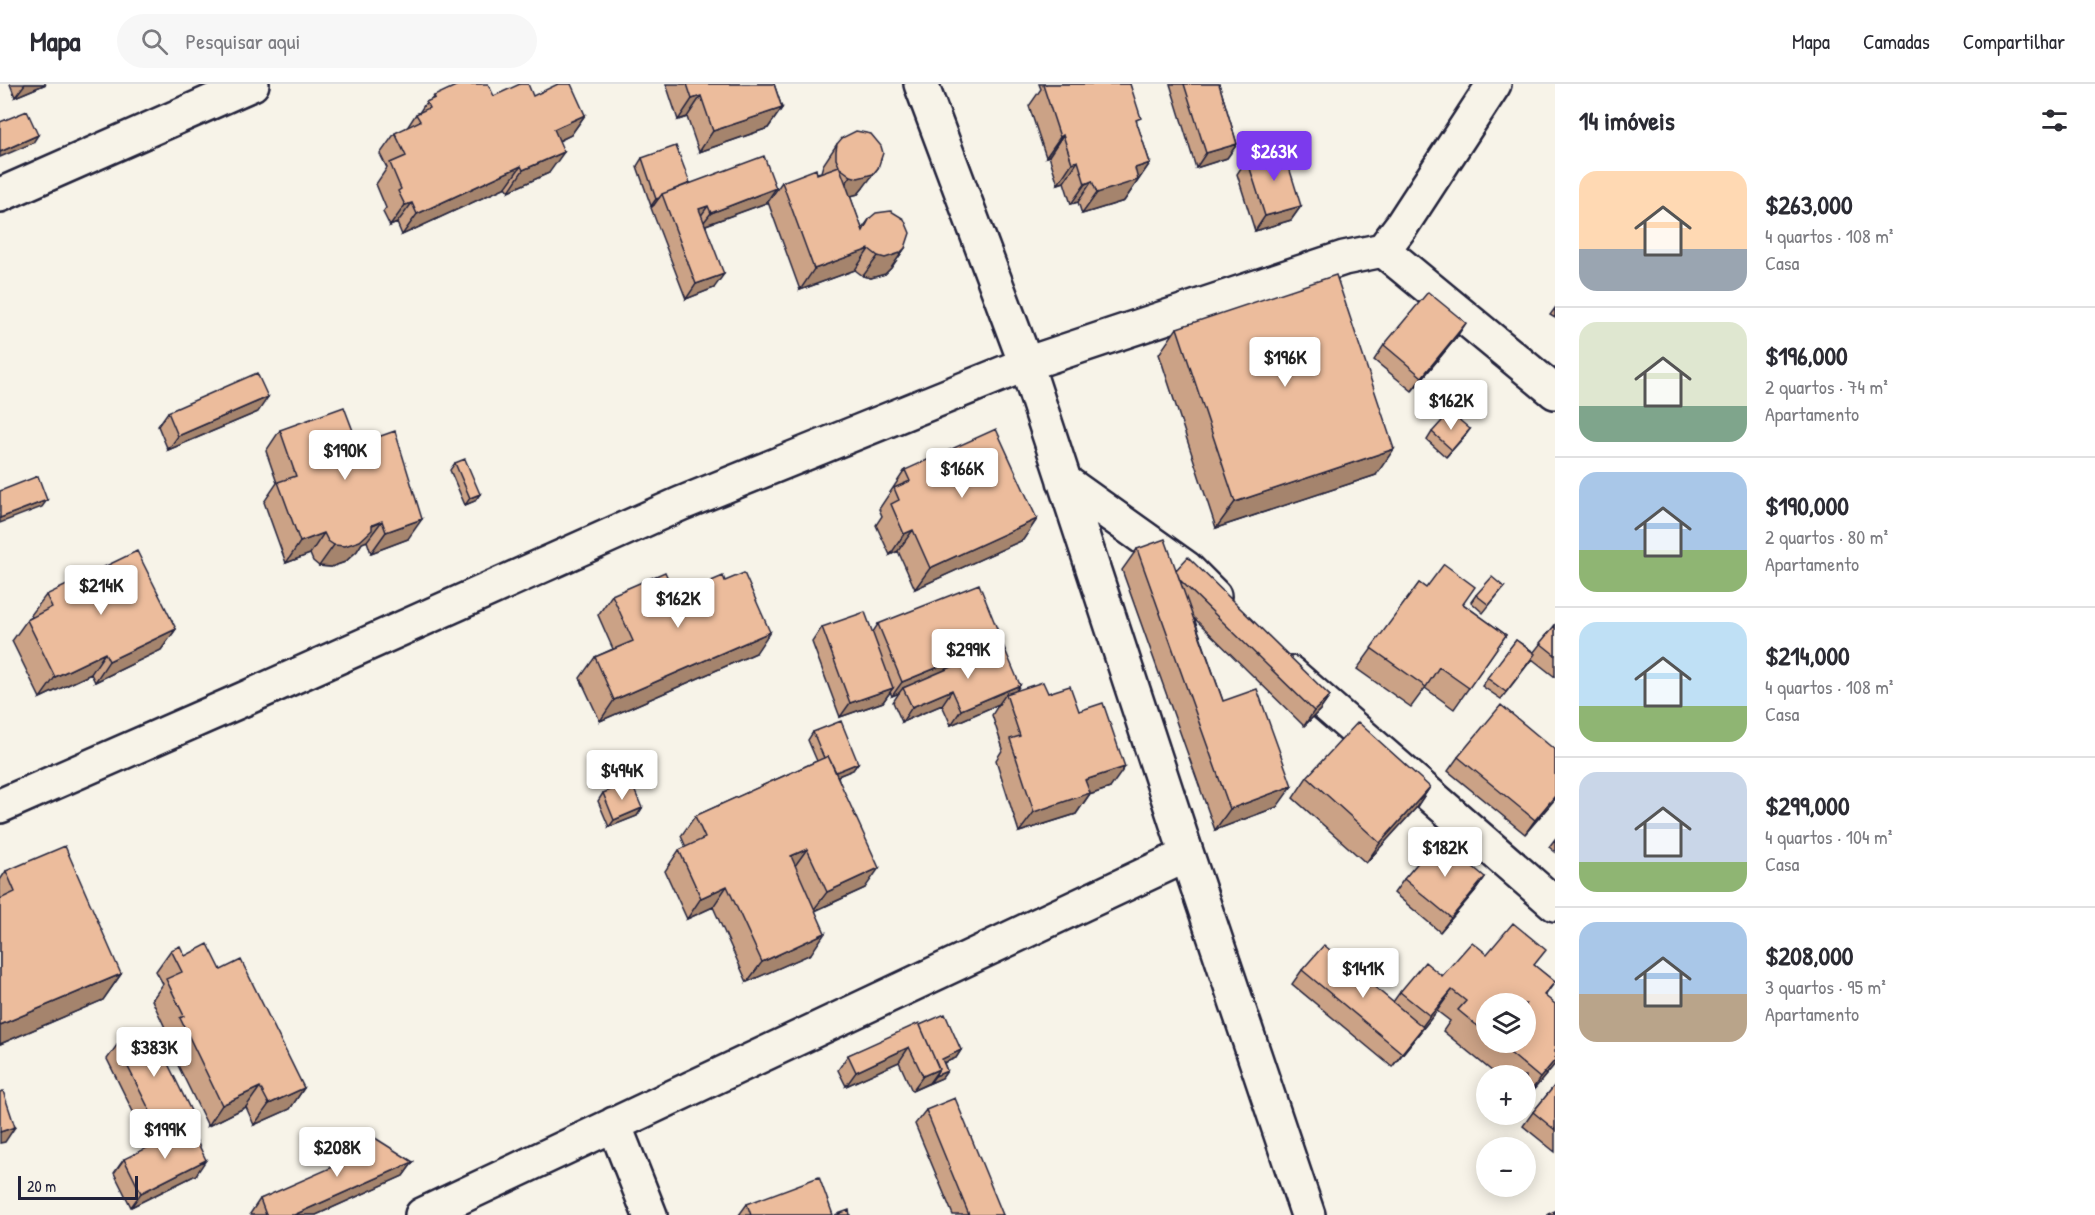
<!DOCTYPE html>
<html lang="pt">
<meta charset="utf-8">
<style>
:root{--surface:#fff;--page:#f7f7f7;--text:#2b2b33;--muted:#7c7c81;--line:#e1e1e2;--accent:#7c3aed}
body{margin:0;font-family:"Patrick Hand",sans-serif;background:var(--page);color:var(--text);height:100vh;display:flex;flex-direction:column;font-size:22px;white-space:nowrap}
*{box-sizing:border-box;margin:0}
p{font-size:20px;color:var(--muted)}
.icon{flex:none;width:33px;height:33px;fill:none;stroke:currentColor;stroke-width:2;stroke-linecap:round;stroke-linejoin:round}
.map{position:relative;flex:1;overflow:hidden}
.sheet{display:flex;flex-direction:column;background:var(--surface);width:540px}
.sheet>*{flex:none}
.controls{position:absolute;left:1476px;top:909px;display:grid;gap:12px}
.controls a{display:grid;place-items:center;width:60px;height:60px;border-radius:50%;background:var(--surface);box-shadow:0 3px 15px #0003;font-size:30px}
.scale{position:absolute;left:18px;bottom:15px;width:120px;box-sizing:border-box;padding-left:6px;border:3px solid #22223b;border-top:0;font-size:16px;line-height:21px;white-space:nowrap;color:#22223b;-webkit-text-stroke:4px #f7f3e8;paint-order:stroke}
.price{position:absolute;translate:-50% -51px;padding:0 14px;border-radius:6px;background:#fff;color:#222;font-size:20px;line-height:39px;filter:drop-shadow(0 2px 3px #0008)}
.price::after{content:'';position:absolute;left:50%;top:36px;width:18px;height:14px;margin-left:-9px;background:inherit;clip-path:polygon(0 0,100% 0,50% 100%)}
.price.active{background:var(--accent);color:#fff}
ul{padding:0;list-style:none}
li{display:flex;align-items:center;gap:18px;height:150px;padding:0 24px}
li+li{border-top:2px solid var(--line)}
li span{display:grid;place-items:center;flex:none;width:168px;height:120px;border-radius:18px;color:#555}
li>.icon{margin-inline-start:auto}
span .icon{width:72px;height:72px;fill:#fffc;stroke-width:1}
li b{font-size:26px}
h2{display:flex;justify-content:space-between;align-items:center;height:72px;padding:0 24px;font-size:26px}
header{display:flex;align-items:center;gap:36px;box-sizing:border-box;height:84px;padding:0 30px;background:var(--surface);border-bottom:2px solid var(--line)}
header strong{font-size:28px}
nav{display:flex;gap:33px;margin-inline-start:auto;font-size:21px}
.search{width:420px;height:54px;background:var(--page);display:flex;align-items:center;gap:15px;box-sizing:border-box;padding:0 21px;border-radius:33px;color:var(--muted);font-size:22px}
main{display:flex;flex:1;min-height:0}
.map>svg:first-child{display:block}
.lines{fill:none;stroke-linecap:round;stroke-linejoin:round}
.minor-casing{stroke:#22223b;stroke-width:38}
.minor{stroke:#f7f3e8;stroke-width:33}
.wall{fill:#cba286;stroke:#22223b;stroke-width:1.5;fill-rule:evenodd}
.shaded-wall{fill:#a5846d;stroke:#22223b;stroke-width:1.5}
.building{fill:#ecbc9c;stroke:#22223b;stroke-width:1.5}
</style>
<header>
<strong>Mapa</strong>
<div class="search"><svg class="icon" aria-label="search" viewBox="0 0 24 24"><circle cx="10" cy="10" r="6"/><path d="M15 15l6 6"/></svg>Pesquisar aqui</div>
<nav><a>Mapa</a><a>Camadas</a><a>Compartilhar</a></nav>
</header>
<main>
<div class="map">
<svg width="1555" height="1131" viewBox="0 0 1555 1131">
<rect width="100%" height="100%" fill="#f7f3e8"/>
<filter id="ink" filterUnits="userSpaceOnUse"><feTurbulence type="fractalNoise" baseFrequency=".0167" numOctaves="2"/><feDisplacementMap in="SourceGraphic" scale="12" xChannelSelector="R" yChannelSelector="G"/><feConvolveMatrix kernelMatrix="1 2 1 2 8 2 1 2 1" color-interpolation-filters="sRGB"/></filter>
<g filter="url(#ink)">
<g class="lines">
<defs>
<path id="minor" d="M921,0L1026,280L1187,771L1308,1131
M0,111L252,0
M1383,166L1555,308
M1064,397L1186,484L1214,512
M1290,589L1555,820
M0,722L244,615L680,420L1026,280L1344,174L1383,166L1402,141L1494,0
M614,1040L650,1131
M422,1131L1187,771"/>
</defs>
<use href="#minor" class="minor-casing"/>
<use href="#minor" class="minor"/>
</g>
<path class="wall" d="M10,0H46L15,13Z
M666,0H774L782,24L768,44L699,68L687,33L678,36Z
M1039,0H1130L1137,40L1150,79L1124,117L1082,130L1078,118L1071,120L1064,98L1058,100L1049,72L1046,73L1029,22L1041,5Z
M1170,0H1219L1237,60L1227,74L1196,84Z
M434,12H533L585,31L571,51L559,57L549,89L509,107L506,103L402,151L397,139L390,142L383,128L386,124L376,100L387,84L380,70L395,49L407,44L416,30L419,29L426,18L431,16Z
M837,60L863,104L858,110L850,112L862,145L870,134L905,164L891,184L885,190L871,194L863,192L855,186L800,206L768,118L782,98L821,88L823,81Z
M642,74L690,99L766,119L706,141L714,204L686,215L651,124L654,121L651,122L637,82Z
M1247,75L1301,122L1291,136L1255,147L1237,90Z
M1555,224V234L1550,231Z
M1177,244L1376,391L1216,444L1159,270Z
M1456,254L1412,307L1374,276L1384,261Z
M168,328H258L168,366L158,342Z
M1470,345L1446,373L1427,356L1432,348Z
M280,346L358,360L408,455L371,469L367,457L362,459L357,467L345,478L331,483L319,482L313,477L310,470L286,479L264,418L277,399L266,367Z
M455,379L480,410L475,417L465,421L450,386Z
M905,386L1037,435L1023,456L915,505L898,467L890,471L876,441L882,432L879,425Z
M1137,465L1176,486L1330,612L1320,626L1304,642L1194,534L1223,617L1277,723L1215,746L1122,486Z
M1419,499L1426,504L1463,520L1506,551L1454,625L1425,604L1411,623L1357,585Z
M1504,503L1483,529L1471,518L1476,511Z
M46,511L176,545L161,566L95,598L91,590L40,614L12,557L27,536L32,533L31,531Z
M612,511L676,512L756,569L600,637L580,594L595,573L613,565L598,531Z
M878,540L998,563L1020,601L1016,607L1048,609L1079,627L1110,704L1089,711L1076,730L1019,748L996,676L1003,665L992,631L999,620L951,641L942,621L902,638L893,618L899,609L892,612L890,608L883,618L840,633L812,558L822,543L873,548Z
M1555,541V593L1532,575L1501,615L1482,602L1516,556L1534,568Z
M813,648L858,679L853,686L838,692L865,804L815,827L811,870L747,898L713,823L687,835L665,787L679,766L686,763L681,752L695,732L817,677L808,656Z
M1555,666V715L1525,750L1448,687L1458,673Z
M1307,693L1430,703L1416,724L1366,779L1293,714Z
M603,709L642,724L637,732L609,743L598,717Z
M1555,755V768L1549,763Z
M6,787L121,890L103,916L0,960V796Z
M1485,793L1475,807L1440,848L1394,809L1404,795Z
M171,866L221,886L304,1004L290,1025L254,1041L246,1023L208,1042L165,955L168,950L152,916L163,900L156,887Z
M1487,870L1535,882L1555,898L1545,912L1555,920V980L1526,1015V992H1498L1443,947L1450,937L1437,927L1392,983L1292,900L1302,886L1393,918L1400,908L1442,892ZM1486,920L1526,958H1486Z
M920,941L961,966L956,974L944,979L947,987L942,994L912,1007L899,978L846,1002L838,986L848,971Z
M117,961L191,1027L181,1041L148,1058L107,975Z
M1555,1001V1068L1523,1042L1533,1028Z
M926,1026L1003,1131H953L915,1040Z
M124,1075L196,1091L131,1123L114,1089Z
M413,1078L403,1092L316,1131H251L250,1130L260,1115Z
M747,1120L833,1131H739Z"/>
<path class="shaded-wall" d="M25,0H46L15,13Z
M701,12L687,33L678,36L692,15Z
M782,24L768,44L699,68L713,47Z
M585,31L571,51L539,66L554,45Z
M38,51L33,59L0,73V68Z
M1063,51L1049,72L1046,73L1060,53Z
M1237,60L1227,74L1196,84L1206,69Z
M564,68L549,89L509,107L523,86Z
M1078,77L1064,98L1058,100L1072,79Z
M1150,79L1124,117L1082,130L1097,109L1135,84Z
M521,82L506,103L402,151L417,130Z
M878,84L863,104L858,110L843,114L836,113L851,92Z
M1092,97L1078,118L1071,120L1085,100Z
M776,104L766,119L700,143L711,129Z
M659,114L654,121L651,122L656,115Z
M412,119L397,139L390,142L405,121Z
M708,122L697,137L699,125Z
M1301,122L1291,136L1255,147L1265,132Z
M905,164L891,184L885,190L871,194L863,192L878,172Z
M869,165L855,186L800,206L814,185Z
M724,190L714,204L686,215L696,200Z
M1466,239L1456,254L1412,307L1422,293Z
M268,313L258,328L168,366L178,352Z
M1470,345L1465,352L1446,373Z
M1394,365L1376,391L1216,444L1235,418Z
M480,410L475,417L465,421L470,414Z
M47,416L42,423L0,439V434Z
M422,435L408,455L371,469L386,448Z
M1037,435L1023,456L915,505L930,484Z
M382,437L367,457L362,459L357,467L345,478L331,483L319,482L334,461L372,441Z
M913,446L898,467L890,471L904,450Z
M324,449L310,470L286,479L300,458Z
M176,545L161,566L95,598L109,577Z
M770,548L756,569L600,637L614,616Z
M1002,557L992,572L903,604L899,609L892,612L902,598Z
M105,569L91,590L40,614L55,593Z
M1020,601L1010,615L1006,610L999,620L951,641L961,626Z
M893,604L883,618L840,633L850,619Z
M952,606L942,621L902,638L912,623Z
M1330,612L1320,626L1304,642L1314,627Z
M858,679L853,686L825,697L830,690Z
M1125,683L1110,704L1089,711L1076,730L1019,748L1034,728L1085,696Z
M1292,702L1277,723L1215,746L1230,725Z
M1430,703L1416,724L1366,779L1380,759Z
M1555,712V715L1525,750L1535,736Z
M642,724L637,732L609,743L614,736Z
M807,765L792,786L791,772Z
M879,784L865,804L812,828L827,808Z
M1485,793L1475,807L1440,848L1451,834Z
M727,802L713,823L687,835L701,814Z
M825,849L811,870L747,898L762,878Z
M121,890L103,916L0,960V941Z
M1452,906L1437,927L1392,983L1430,932Z
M909,963L899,978L846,1002L856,988Z
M961,966L956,974L936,982L942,975Z
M1555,976V980L1526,1015L1540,994Z
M939,985L929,999L912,1007L923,992Z
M947,987L942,994L930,999L935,992Z
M260,1003L246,1023L208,1042L222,1021Z
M304,1004L290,1025L254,1041L269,1020Z
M191,1027L181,1041L148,1058L158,1043Z
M15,1043L5,1058L0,1059V1048Z
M206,1076L196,1091L131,1123L141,1109Z
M413,1078L403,1092L316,1131H294Z"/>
<path class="building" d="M460,0H488L494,12L520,0H528L533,12L558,0H571L585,31L554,45L564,68L523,86L521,82L417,130L412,119L405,121L398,107L401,105L390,79L406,72L395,49L420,37L416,30L429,24L426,18L435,14L434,12Z
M687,0H774L782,24L713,47L701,12L692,15Z
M1047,0H1130L1141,34L1136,36L1150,79L1135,84L1138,96L1097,109L1092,97L1085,100L1078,77L1072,79L1063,51L1060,53L1043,1Z
M1184,0H1219L1237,60L1206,69Z
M27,27L38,51L0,68V38Z
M856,47L871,50L881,62L883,69L878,84L873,90L858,94L851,92L840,84L863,147L870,134L876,129L891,127L904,135L910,149L905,164L900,169L885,174L878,172L869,165L814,185L782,98L816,85L817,90L839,82L836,75V67L837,60L842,54Z
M676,62L690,99L662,110L659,114L656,115L642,74Z
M1283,64L1301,122L1265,132L1247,75Z
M764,72L776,104L711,129L708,122L699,125L724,190L696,200L662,110Z
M1336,191L1394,365L1235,418L1177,244Z
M1428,208L1466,239L1422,293L1384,261Z
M257,289L268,313L178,352L168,328Z
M344,323L358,360L395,347L422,435L386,448L382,437L372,441V446L360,457L345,462L334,461L328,457L324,449L300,458L278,398L296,392L280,346Z
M1450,328L1470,345L1452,366L1432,348Z
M996,345L1037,435L930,484L913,446L904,450L891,420L899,416L894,404L910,397L905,386Z
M465,375L480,410L470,414L455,379Z
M38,392L47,416L0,434V407Z
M1165,455L1223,617L1257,605L1292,702L1230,725L1137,465Z
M137,467L176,545L109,577L105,569L55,593L27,536L52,523L46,511Z
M1188,473L1330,612L1314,627L1180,496L1176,486Z
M1444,480L1475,503L1463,520L1506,551L1469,604L1439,583L1426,603L1371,564L1419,499L1426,504Z
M665,488L676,512L723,492L725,497L744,489L770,548L614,616L595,573L633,557L612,511Z
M1492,493L1504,503L1489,521L1476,511Z
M979,500L1002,557L902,598L878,540Z
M865,528L893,604L850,619L822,543Z
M1555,541V571L1540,559Z
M1516,556L1535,570L1506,608L1487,594Z
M1003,561L1020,601L961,626L952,606L912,623L903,604Z
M1043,598L1048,609L1070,602L1079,627L1103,619L1125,683L1085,696L1090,709L1034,728L1010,655L1020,652L1006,610Z
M1501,621L1555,666V712L1535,736L1458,673Z
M841,637L858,679L836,688L828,672L824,674L813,648Z
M1358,638L1430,703L1380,759L1307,693Z
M828,672L879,784L827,808L807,765L791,772L825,849L762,878L727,802L701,814L679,766L705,754L695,732Z
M631,698L642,724L614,736L603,709Z
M1439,754L1485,793L1451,834L1404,795Z
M65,762L121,890L0,941V815L15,808L6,787Z
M1513,839L1546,866L1534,881L1555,898L1544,911L1555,920V976L1540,994L1497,958H1526V920H1486V949L1458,926L1466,917L1452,906L1430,932L1400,908L1425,878L1442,892L1472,858L1487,870Z
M208,860L221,886L241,876L304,1004L269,1020L260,1003L222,1021L180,934L184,932L166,895L182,888L171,866L180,862L185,872Z
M1324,861L1423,943L1402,969L1302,886Z
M945,930L961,966L942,975L947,987L935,992L939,985L920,941Z
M919,939L939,985L923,992L909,963L856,988L848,971Z
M151,945L191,1027L158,1043L117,961Z
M1555,1001V1046L1533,1028Z
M3,1007L15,1043L0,1048V1008Z
M955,1014L1003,1131H969L926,1026Z
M190,1043L206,1076L141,1109L124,1075Z
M364,1047L413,1078L294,1131H266L260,1115L342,1079Z
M819,1093L833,1131H751L747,1120Z
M849,1126L850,1131H835Z
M1555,1127V1131H1548V1130Z"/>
</g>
</svg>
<div class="controls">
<a><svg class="icon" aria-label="layers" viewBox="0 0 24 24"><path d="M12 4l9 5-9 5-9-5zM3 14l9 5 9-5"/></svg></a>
<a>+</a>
<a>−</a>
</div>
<div class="scale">20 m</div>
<b class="price active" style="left:1274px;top:98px">$263K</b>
<b class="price" style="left:1285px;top:304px">$196K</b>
<b class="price" style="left:1451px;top:347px">$162K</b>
<b class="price" style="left:345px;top:397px">$190K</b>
<b class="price" style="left:962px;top:415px">$166K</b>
<b class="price" style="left:101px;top:532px">$214K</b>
<b class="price" style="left:678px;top:545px">$162K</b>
<b class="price" style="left:968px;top:596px">$299K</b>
<b class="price" style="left:622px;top:717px">$494K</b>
<b class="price" style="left:1445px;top:794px">$182K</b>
<b class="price" style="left:1363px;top:915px">$141K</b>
<b class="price" style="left:154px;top:994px">$383K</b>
<b class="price" style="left:165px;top:1076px">$199K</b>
<b class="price" style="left:337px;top:1094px">$208K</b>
</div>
<section class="sheet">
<h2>14 imóveis<svg class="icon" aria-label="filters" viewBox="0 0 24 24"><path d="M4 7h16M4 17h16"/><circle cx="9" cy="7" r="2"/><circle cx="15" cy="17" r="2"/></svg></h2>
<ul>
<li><span style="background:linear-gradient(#ffd9b3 65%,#9aa5b1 0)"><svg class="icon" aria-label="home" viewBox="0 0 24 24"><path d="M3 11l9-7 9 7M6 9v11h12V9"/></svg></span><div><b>$263,000</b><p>4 quartos · 108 m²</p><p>Casa</p></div></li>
<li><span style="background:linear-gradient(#dfe7d0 70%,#7fa58c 0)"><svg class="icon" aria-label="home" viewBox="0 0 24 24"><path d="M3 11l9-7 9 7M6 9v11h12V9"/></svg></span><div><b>$196,000</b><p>2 quartos · 74 m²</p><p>Apartamento</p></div></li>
<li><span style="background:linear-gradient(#a9c7e8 65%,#8fb573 0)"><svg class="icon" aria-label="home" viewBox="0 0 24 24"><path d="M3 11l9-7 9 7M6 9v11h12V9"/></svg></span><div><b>$190,000</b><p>2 quartos · 80 m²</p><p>Apartamento</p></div></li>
<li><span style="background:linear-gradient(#bfe0f5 70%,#8fb573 0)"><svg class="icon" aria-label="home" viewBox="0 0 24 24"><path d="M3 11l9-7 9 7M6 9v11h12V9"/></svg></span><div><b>$214,000</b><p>4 quartos · 108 m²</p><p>Casa</p></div></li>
<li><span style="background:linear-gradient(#c9d6e8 75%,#8fb573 0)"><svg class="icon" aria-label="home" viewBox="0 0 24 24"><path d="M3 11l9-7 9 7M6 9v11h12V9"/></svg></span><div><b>$299,000</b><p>4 quartos · 104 m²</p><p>Casa</p></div></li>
<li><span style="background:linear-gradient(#a9c7e8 60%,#b9a48a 0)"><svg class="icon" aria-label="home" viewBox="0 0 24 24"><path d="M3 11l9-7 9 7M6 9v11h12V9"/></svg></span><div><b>$208,000</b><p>3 quartos · 95 m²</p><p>Apartamento</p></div></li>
</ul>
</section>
</main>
